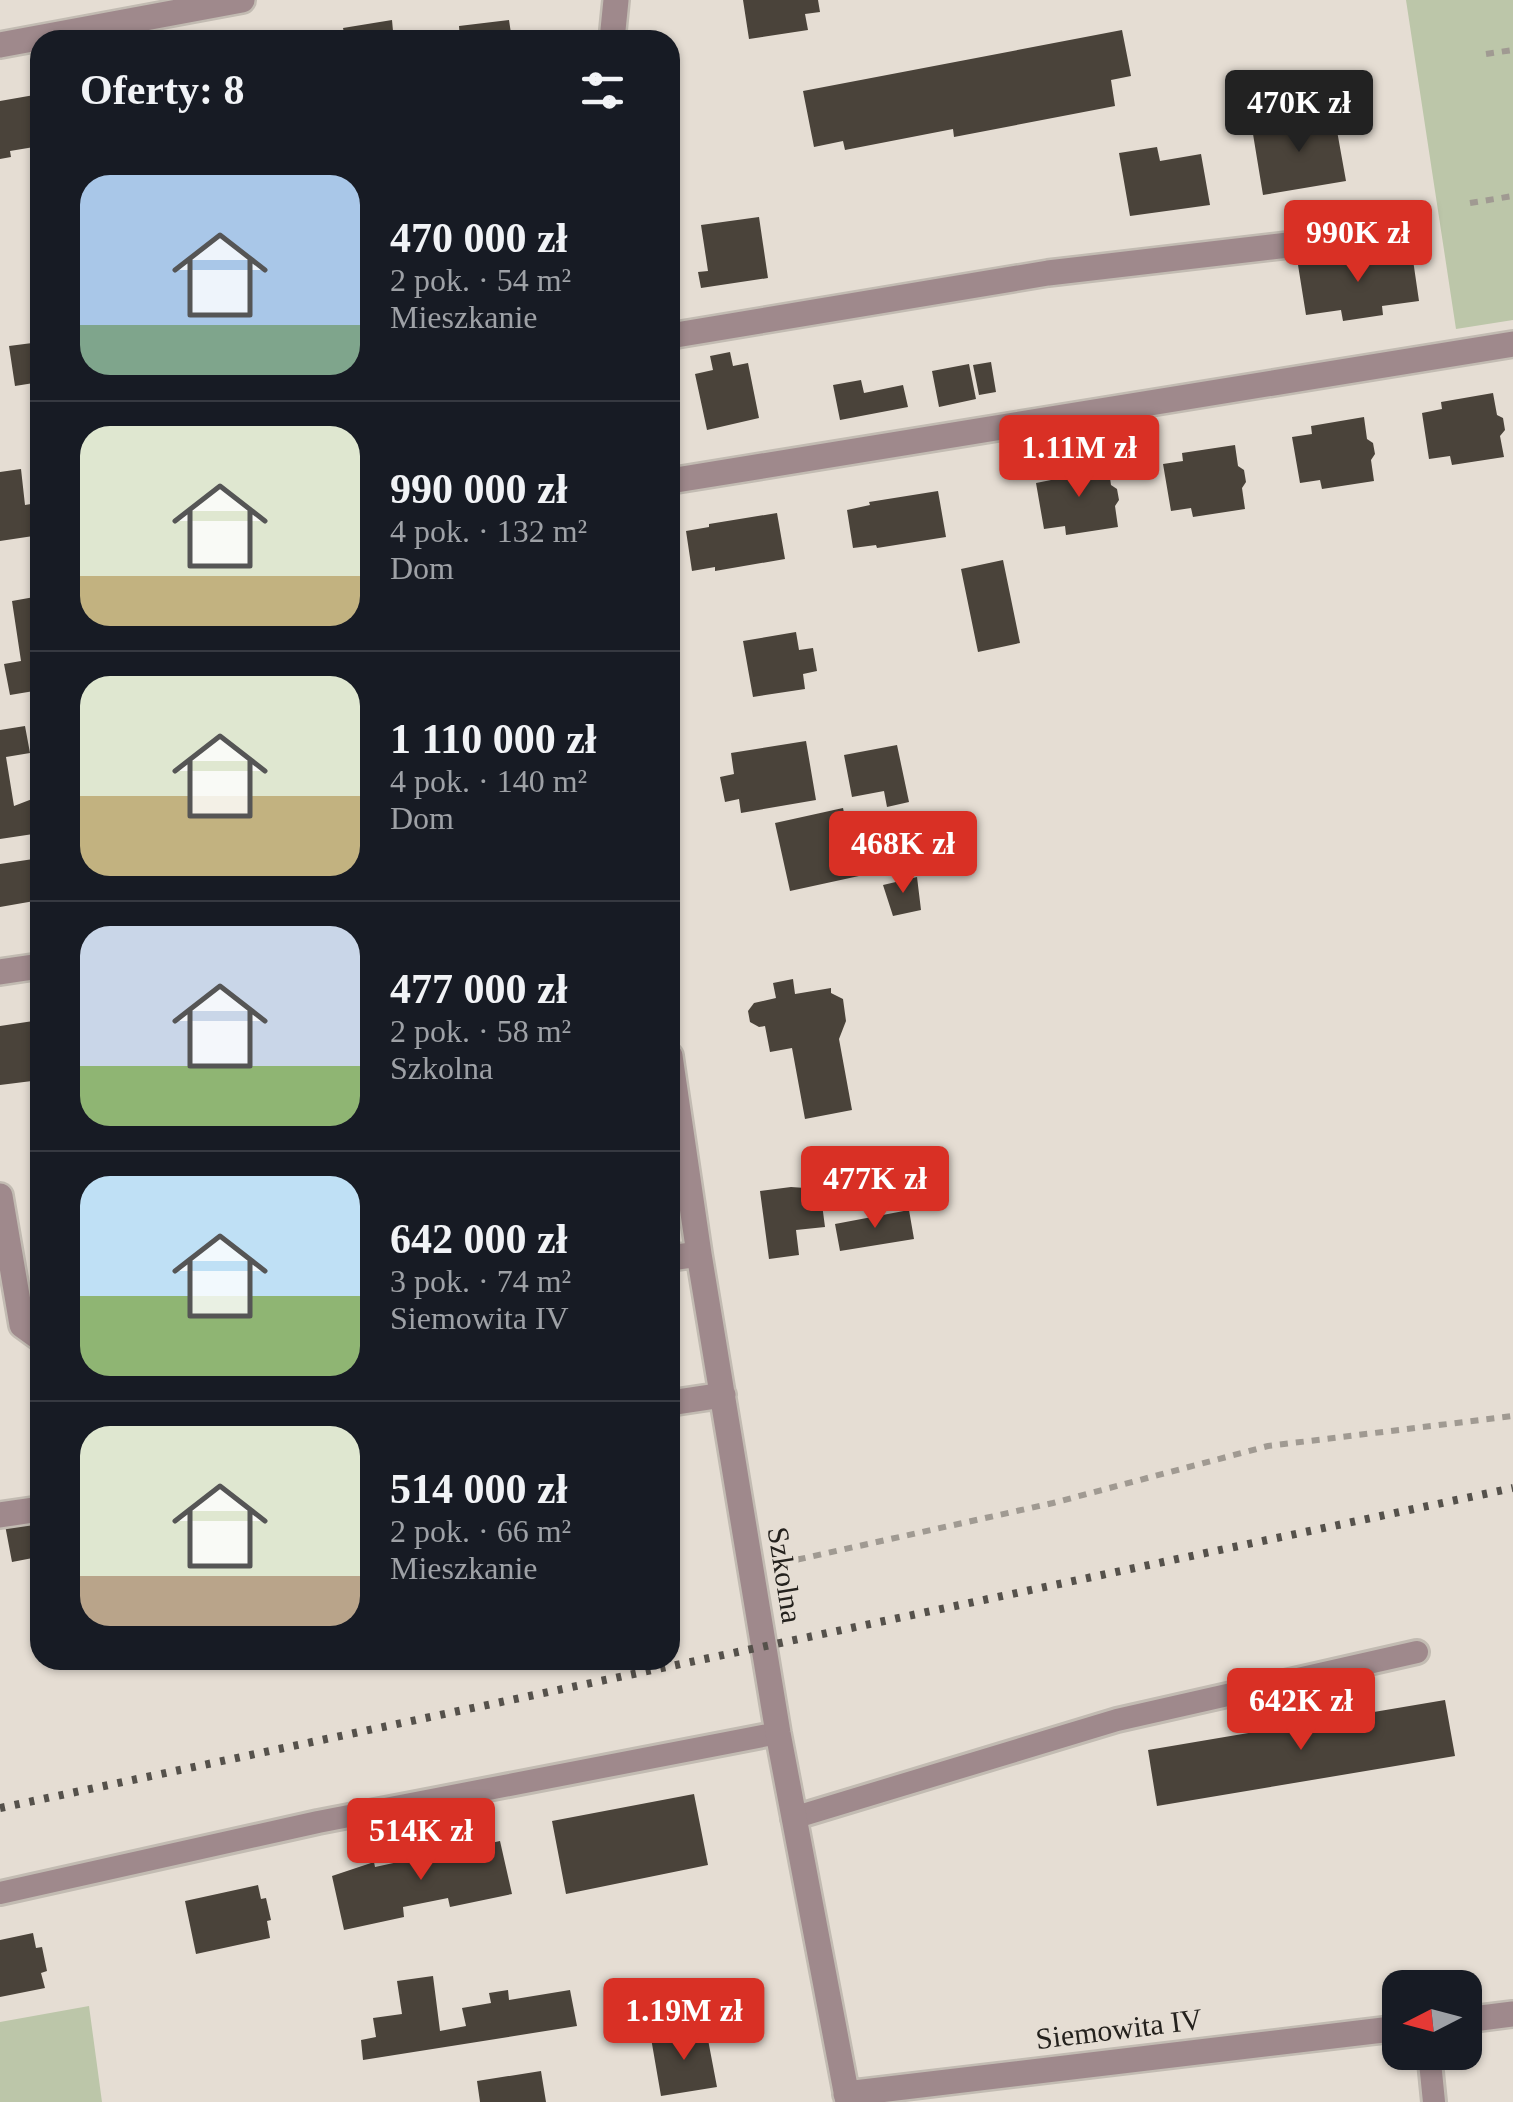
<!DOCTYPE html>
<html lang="pl">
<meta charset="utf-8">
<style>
:root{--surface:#171b24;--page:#242831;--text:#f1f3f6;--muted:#9ea1a6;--line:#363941;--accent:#d93025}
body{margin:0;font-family:"Times New Roman",serif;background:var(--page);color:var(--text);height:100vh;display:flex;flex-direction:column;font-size:38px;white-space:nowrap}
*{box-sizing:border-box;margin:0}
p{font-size:32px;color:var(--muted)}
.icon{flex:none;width:55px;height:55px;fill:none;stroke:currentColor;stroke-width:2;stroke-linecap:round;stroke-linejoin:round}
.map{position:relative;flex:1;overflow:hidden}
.drawer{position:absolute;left:30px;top:30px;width:650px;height:1640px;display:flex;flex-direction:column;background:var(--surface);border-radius:30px;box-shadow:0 2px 8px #0004}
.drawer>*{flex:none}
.needle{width:65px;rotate:264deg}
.tools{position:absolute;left:1382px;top:1970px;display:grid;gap:20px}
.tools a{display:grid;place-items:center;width:100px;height:100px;border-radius:20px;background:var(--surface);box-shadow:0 2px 8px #0004;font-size:50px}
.price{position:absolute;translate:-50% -85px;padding:0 22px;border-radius:10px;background:var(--accent);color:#fff;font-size:32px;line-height:65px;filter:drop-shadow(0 2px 5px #0008)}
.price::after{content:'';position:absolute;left:50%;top:60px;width:30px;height:22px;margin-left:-15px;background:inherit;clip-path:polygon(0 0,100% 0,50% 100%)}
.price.current{background:#222;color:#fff}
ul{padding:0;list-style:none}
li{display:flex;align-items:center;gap:30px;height:250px;padding:0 50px}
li+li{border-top:2px solid var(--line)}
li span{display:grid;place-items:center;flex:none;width:280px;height:200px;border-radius:30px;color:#555}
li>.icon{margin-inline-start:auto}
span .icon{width:120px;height:120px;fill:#fffc;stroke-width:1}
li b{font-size:42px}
h2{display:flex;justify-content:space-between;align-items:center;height:120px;padding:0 50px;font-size:42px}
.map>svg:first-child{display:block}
.green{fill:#bcc6a9}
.building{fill:#4a433a}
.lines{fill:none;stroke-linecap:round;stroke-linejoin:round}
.service-casing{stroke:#c2bbb2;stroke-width:28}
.minor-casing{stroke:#c2bbb2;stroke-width:30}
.path{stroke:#a09a92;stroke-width:6;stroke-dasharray:8 8;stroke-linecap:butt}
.service{stroke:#9f898c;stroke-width:22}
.minor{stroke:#9f898c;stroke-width:25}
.rail{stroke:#55514b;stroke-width:8;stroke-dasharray:5 10;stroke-linecap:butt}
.labels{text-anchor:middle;stroke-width:10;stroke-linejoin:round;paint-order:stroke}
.street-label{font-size:30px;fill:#24211d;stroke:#e5ddd3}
</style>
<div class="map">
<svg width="1513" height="2102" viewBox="0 0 1513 2102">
<rect width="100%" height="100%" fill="#e5ddd3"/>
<path class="green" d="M1406,0H1513V320L1456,329Z
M89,2006L102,2102H0V2022Z"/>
<path class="building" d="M743,0H818L820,12L805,14L808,30L749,39Z
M392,20L393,31L404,30L405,40H332L331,35L344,33L343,28Z
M509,20L512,40H460L459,26Z
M1122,30L1131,76L1111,80L1115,106L954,137L953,129L845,150L843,141L814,147L803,91Z
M40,94V146L10,151L11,157L0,159V101Z
M1334,114L1346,181L1263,195L1252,128Z
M1157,147L1160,161L1201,154L1210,205L1130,216L1119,153Z
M759,217L768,278L701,288L698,272L708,271L701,225Z
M1373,252L1374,259L1412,253L1419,301L1382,306L1383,315L1343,321L1341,310L1306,315L1298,265L1335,259V264L1351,262V255Z
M40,342V382L15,386L9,346Z
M730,352L733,366L748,363L759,418L707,430L695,374L713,370L710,356Z
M991,362L996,392L979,395L973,365Z
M969,364L976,399L939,407L932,371Z
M861,380L864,393L903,385L908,407L840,420L833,385Z
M1493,393L1497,415L1503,418L1505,430L1500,436L1504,457L1452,465L1450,456L1429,459L1422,413L1442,409L1441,402Z
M1364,417L1367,439L1373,443L1375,454L1371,460L1374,481L1322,489L1320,480L1300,483L1292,437L1312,434L1311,426Z
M1235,445L1238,466L1244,470L1246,482L1242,488L1245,509L1193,517L1191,508L1171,511L1163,464L1183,461L1182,453Z
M1108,463L1111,485L1117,489L1119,500L1115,506L1118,527L1066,535L1065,526L1044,529L1036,483L1056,479L1055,472Z
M21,469L25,505L37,503L40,535L0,541V472Z
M938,491L946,537L877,548L876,545L853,548L847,510L870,505L869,502Z
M777,513L785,559L715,571V567L692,571L686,531L709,527V524Z
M1003,560L1020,643L978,652L961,569Z
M40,596V690L10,695L4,664L21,661L12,601Z
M796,632L799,650L813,648L817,671L803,674L805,689L753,697L743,641Z
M25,726L30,753L6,757L14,806L40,796V833L0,839V730Z
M806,741L816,800L741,813L739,799L725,802L720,777L734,774L731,753Z
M897,745L909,802L887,807L884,791L852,797L844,755Z
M843,808L847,826L832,830L838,861L855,858L859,876L790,891L775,823Z
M40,858V900L0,907V864Z
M917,877L921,910L893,916L883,885Z
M793,979L795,994L831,988V993L843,999L846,1021L839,1039L852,1110L805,1119L792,1048L770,1052L765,1026L759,1027L750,1022L748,1011L754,1003L776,998L773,983Z
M40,1020V1080L0,1085V1026Z
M791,1187L820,1189L825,1227L796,1230L799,1255L769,1259L760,1191Z
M909,1210L914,1239L840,1251L835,1224Z
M40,1519L38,1557L12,1562L5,1525Z
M1445,1700L1455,1756L1157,1806L1148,1750Z
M694,1794L708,1865L566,1894L552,1821Z
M476,1841L477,1846L500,1841L512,1894L450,1907L448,1898L403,1907L404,1917L344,1930L332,1876L374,1862L375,1867L458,1849L457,1845Z
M258,1885L261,1899L266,1898L271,1920L267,1921L270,1938L196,1954L185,1901Z
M33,1933L36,1948L42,1947L47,1971L41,1973L45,1988L0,1997V1940Z
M433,1976L440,2031L466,2026L462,2008L491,2003L489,1993L508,1990L509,2000L570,1990L577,2026L363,2060L361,2040L376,2037L373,2018L402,2014L397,1981Z
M706,2029L717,2087L661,2096L651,2038Z
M541,2071L546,2102H480L477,2081Z"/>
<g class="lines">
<defs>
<path id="service" d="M793,1818L1117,1720L1417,1652
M0,1893L318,1822L778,1733
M1429,2052L1434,2102"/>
<path id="minor" d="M612,40L616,0
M0,45L242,0
M670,336L1048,273L1314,242
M670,481L1513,344
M0,972L40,966
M670,1056L699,1254L778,1733L848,2102
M0,1196L22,1325L40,1338
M670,1258L699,1254
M670,1403L723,1395
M0,1515L40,1509
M1465,2020L1513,2014
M846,2094L1400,2028"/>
</defs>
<use href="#service" class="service-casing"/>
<use href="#minor" class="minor-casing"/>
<path class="path" d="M1486,54L1513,50
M1470,203L1513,196
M782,1563L1053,1503L1268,1446L1513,1416"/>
<use href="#service" class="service"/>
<use href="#minor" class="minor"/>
<path class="rail" d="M0,1808L1513,1488"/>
</g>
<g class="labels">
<g class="street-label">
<text transform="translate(785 1575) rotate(81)" y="10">Szkolna</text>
<text transform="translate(1119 2029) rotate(-7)" y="10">Siemowita IV</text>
</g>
</g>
</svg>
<div class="tools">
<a><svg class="needle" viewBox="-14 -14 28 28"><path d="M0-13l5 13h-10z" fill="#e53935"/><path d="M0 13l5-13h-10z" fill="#9ea1a6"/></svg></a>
</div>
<b class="price current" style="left:1299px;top:155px">470K zł</b>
<b class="price" style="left:1358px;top:285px">990K zł</b>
<b class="price" style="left:1079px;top:500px">1.11M zł</b>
<b class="price" style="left:903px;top:896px">468K zł</b>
<b class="price" style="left:875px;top:1231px">477K zł</b>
<b class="price" style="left:1301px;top:1753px">642K zł</b>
<b class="price" style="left:421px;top:1883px">514K zł</b>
<b class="price" style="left:684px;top:2063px">1.19M zł</b>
<section class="drawer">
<h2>Oferty: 8<svg class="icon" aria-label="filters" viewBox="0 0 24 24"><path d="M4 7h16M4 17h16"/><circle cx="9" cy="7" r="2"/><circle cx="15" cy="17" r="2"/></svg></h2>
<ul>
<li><span style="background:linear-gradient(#a9c7e8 75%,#7fa58c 0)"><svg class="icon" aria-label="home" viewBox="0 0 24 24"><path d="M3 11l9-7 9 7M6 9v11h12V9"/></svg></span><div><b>470 000 zł</b><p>2 pok. · 54 m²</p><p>Mieszkanie</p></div></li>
<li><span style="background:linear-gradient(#dfe7d0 75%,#c2b280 0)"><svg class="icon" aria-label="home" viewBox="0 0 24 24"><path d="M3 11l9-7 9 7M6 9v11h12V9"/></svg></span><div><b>990 000 zł</b><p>4 pok. · 132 m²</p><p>Dom</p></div></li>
<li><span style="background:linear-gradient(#dfe7d0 60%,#c2b280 0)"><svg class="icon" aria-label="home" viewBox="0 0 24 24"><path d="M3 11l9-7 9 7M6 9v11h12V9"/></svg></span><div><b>1 110 000 zł</b><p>4 pok. · 140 m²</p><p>Dom</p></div></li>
<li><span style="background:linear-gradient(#c9d6e8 70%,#8fb573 0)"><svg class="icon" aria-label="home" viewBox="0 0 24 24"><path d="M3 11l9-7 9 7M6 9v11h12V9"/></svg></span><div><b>477 000 zł</b><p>2 pok. · 58 m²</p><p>Szkolna</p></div></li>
<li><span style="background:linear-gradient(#bfe0f5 60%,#8fb573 0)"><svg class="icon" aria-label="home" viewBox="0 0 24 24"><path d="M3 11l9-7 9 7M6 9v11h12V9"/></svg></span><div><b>642 000 zł</b><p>3 pok. · 74 m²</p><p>Siemowita IV</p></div></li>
<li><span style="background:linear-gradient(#dfe7d0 75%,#b9a48a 0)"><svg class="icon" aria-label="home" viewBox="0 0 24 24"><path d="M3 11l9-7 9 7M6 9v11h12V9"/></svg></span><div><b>514 000 zł</b><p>2 pok. · 66 m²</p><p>Mieszkanie</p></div></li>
</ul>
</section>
</div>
